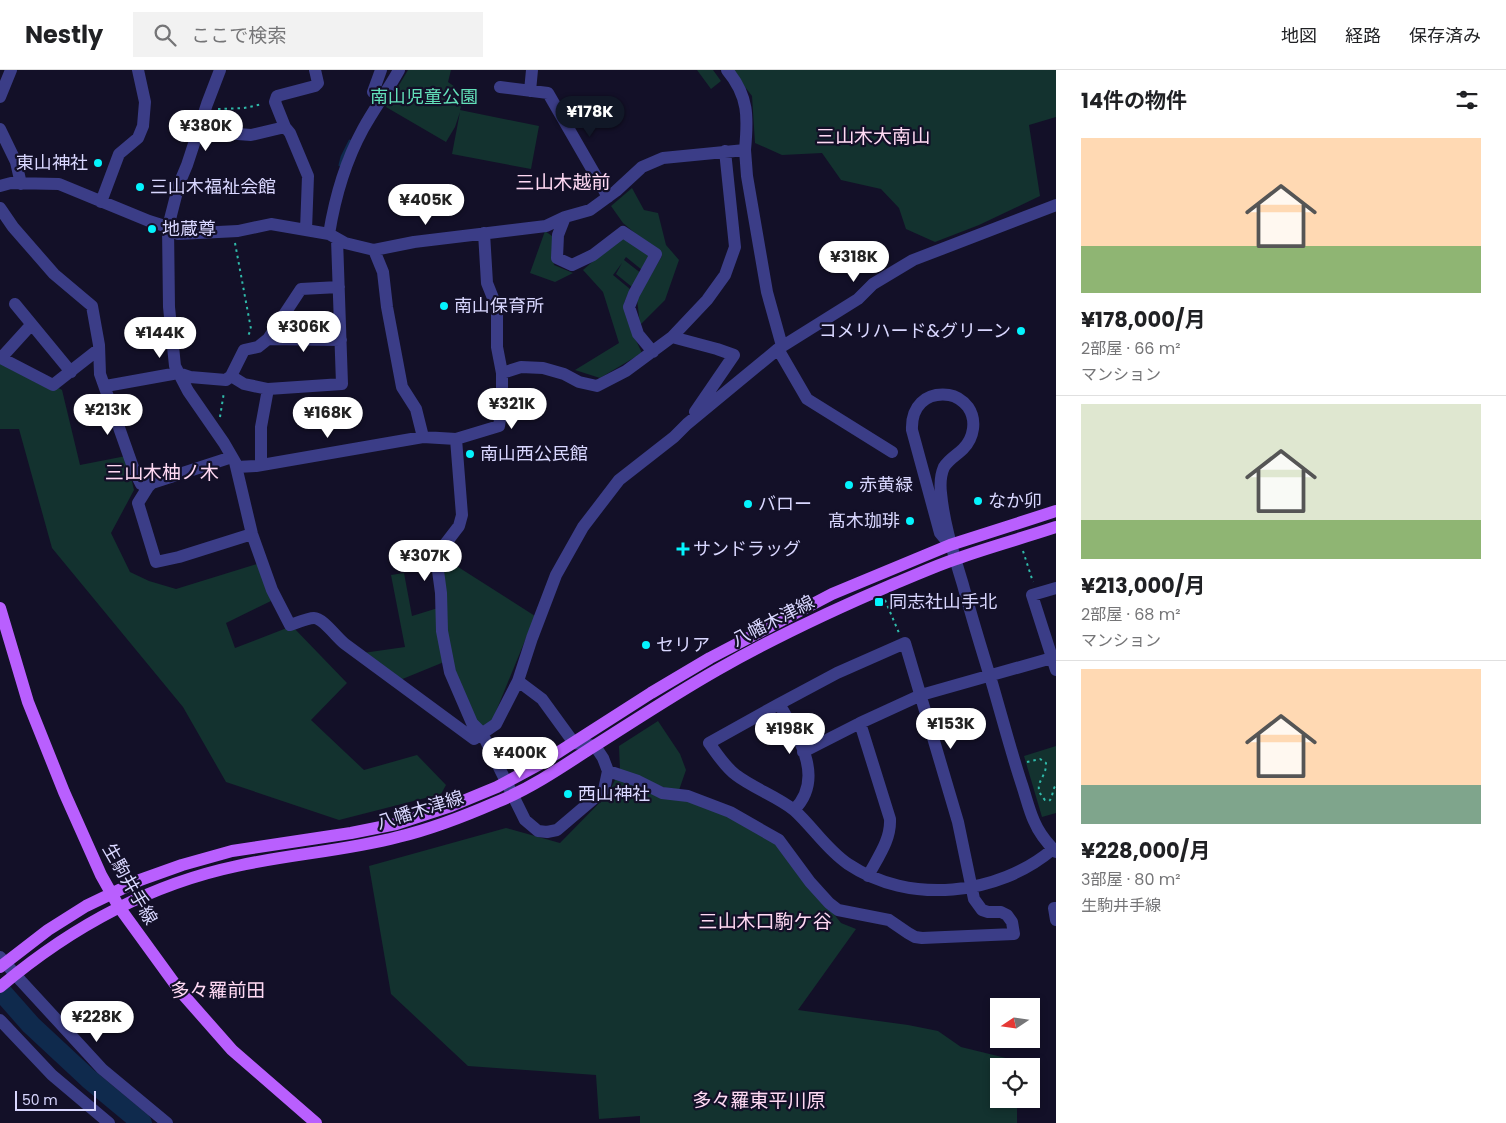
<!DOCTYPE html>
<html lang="ja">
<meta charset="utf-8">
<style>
:root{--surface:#fff;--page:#f2f2f2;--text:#202124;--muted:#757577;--line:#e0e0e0;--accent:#111827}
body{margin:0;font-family:Poppins,"Noto Sans JP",sans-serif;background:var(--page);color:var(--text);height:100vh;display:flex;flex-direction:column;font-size:19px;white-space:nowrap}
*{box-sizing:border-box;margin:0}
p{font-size:16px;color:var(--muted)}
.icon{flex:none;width:28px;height:28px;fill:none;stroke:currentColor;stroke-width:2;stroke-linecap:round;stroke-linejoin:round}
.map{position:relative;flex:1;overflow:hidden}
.drawer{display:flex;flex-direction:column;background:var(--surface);width:450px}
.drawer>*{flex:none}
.needle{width:32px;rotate:257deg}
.tools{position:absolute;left:990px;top:928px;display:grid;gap:10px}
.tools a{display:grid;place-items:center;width:50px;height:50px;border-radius:0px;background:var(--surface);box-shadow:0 2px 8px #0003;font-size:25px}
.scale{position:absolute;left:15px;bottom:12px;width:81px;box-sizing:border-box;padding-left:5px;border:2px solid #d9d7ff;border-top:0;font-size:14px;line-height:18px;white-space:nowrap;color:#d9d7ff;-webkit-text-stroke:4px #131028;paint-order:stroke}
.price{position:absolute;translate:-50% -42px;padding:0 11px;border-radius:18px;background:#fff;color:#222;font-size:16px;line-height:32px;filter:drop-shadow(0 1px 2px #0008)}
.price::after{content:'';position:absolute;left:50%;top:30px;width:15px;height:11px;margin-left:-8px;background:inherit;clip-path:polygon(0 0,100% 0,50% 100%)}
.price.on{background:var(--accent);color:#fff}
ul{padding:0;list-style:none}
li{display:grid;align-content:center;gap:10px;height:265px;padding:0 25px}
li+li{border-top:1px solid var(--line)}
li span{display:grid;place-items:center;height:155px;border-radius:0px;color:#555}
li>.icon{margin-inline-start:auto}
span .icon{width:90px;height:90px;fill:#fffc;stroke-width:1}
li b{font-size:21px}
h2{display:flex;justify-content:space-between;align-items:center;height:60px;padding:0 25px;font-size:21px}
header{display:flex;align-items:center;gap:30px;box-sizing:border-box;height:70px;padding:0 25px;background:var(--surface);border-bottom:1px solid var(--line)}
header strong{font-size:24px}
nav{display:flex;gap:28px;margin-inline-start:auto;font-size:18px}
.search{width:350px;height:45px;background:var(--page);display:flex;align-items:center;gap:12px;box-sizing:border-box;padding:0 18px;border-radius:0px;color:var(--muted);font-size:19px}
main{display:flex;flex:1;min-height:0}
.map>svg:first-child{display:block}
.green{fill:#13322f}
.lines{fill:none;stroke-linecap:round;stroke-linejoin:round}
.stream{stroke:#0f2a4d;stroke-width:3}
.river{stroke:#0f2a4d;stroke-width:20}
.path{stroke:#30baaa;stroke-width:2;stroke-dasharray:2.5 4;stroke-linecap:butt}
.minor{stroke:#3b3d87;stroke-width:12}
.major{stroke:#b95ffe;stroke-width:12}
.poi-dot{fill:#04f4fe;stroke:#131028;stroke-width:2}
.labels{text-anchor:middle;stroke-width:4.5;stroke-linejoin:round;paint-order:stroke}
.park-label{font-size:18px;fill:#62e0b9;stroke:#131028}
.poi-label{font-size:18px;fill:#d9d7ff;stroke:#131028;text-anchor:start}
.street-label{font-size:18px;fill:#d9d7ff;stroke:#131028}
.neighbourhood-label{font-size:19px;fill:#ffd9f3;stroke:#131028}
</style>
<header>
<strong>Nestly</strong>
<div class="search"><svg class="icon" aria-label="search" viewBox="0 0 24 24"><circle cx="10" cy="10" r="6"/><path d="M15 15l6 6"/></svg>ここで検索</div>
<nav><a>地図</a><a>経路</a><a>保存済み</a></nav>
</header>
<main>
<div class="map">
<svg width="1056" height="1053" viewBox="0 0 1056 1053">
<rect width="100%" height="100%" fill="#131028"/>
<path class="green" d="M408,0H451L448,12L455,17L461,37L460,40L539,56L531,99L452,84L460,42L455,57L446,72L386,37Z
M697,0H713L721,11L711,19Z
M732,0H1056V47L1029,55L1040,126L979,155L935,172L906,159L899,138L881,119L841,110L822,83L782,85L755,73L752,26Z
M632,118L644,140L658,143L666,175L679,190L665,230L640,255L637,229L662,186L623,153L611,136Z
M545,161L552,166L554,195L573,203L555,212L530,203Z
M625,163L649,186L642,200L626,187L624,190L642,204L632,217L616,204L622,193L613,205L630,219L624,233L633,264L642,283L600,308L575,300L619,273L603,222L583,200Z
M0,285L62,320L80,395L126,386L134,420L111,463L130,502L149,511L176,519L257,494L271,531L226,553L235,578L292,556L347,613L311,650L364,700L417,685L446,715L441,724L339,750L226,712L183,637L52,478L19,359H0Z
M444,488L535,546L492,651L480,661L453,596L445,557L441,490Z
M404,503L412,546L438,538L444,592L400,610L363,583L405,577L391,505Z
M658,651L680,684L686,700L678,723L620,700L619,676Z
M1056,676V743L1042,747L1024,686Z
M617,706L730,746L777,773L841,853L856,859L798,940L908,955L938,961L961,977L1010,989L1013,996H999V1029H1017V1053H640V1046L599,1049L596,1005L468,996L391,924L369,796L506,758L560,773L608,724Z"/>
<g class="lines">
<path class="stream" d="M340,95L342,87L350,71"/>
<path class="river" d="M0,920L31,955L89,1009L142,1053"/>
<path class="path" d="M218,39L244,38L263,34
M235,173L251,259L248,266
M220,347L224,322
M1023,481L1033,512
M885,530L899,563
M1027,692L1040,689L1046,693C1047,709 1030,714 1045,730L1049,731C1053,728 1052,719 1056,715"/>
<path class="minor" d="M220,0L207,34L187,95L179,114L168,157L169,237L175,296L188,321L224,373L235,392L252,464L272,520L290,555C296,553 308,548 314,548C323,548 337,568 345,574L474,669L496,654L518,611L532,568L556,505L583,457L619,410L674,367L687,354L778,279L858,229L873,214L913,190L1056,135
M500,17L548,23L608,127
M530,21L532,0
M373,22L381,0
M0,27L11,0
M285,57L275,32L277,26L315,16L318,13L315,0
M0,59L16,92L21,114
M198,61L251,65L285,57L290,63L308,106L306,160
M745,80L747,106L767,222L782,276
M0,116L11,113L59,114L149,151L168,157L178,164L238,161L271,154L329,164L345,173L374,180L414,172L546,156L565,147L590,140L616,121L642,97L663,88L745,80C748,48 749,26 727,0
M101,132L119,84L138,68L143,56L145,32L138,0
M0,138L13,157L54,204L92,236L99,275L100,304L134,400L141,414L148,417L138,433L156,492L179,487L252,464
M565,147L558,165L557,188L572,195L593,185L623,162L656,184L634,224L629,237L638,264L653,282
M329,164C335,127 345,92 363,59C374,39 388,20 399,0
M374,180L383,202L387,237L402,317L416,339L423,367
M15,234L71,302
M31,255L1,288L53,315L99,279
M672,267L717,279L734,285L695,342
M268,269L341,270
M778,279L807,329L892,382
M502,303L521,297L543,298L564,304L579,312L597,316L626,301L672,267L707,230L725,205L735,177L725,81
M231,306L244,314L268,319L342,314L337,169
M106,316L178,303L190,307L226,310L231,306L244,280L258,277L268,269L301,219L339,217
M456,369L462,445L459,456L436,486L441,523L442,561L450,602L472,653L482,663L525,750L538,761L547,762L557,760L604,720L608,701L603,688L595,676L574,673L542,629L518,611
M261,395V357L268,319
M237,397L256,396L423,367L456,369L499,356L502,337V303L497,277V238L487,213L484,163
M148,417L152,413L232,387
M950,475L940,463L912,360C911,337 925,322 949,325C957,326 963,331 968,337C977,350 974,368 963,379C957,385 949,389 944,397C940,406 940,414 941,423C944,455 954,485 963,515C972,548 982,581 992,613C1002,647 1011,682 1022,715C1026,727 1029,740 1034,751C1039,763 1047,773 1056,782
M1056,518L1032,525L1056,600
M779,634C798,666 826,708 794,740
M860,653L890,749C891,770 878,787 868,806
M803,682L860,653L921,625L1052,588
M608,701L638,711L662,723L688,726L730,742L779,770L810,812L829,833L838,840L889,850L908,863L915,867L922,868L1014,864L1012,852L1007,845L1001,842H988L982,840L974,829L958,752L905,573L837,603L779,634L709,673C717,684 725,697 736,705C753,718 778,727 794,740C813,757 826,779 848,794C909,835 998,826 1053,779
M1056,838H1054L1056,850
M0,887L21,911L102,999L167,1053
M0,950L52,1005L109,1053"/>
<path class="major" d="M0,538L28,632L64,722L101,805L119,837L180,921L232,980L316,1053
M0,897L48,860L86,836L140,810L182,795L232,781L351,763L396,754L451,736L497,717L540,694L651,623L710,588L832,524L950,475L1056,441
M0,917C70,858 147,815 237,796C290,784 345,781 398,767C432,759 465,746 497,732C529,719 559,699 588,680C631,653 673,625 717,600C775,567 835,539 896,513C916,505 935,496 956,489C989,477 1023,468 1056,457"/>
</g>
<g class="poi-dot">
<circle cx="98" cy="93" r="5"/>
<circle cx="140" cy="117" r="5"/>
<circle cx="152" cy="159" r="5"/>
<circle cx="444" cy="236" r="5"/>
<circle cx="1021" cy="261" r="5"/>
<circle cx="470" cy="384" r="5"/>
<circle cx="849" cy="415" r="5"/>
<circle cx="978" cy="431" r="5"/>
<circle cx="748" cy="434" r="5"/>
<circle cx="910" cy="451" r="5"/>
<path d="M680.5 471.5h5v5h5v5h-5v5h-5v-5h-5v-5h5z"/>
<rect x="874" y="527" width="10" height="10" rx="2.5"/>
<circle cx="646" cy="575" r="5"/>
<circle cx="568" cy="724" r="5"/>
</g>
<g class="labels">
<g class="park-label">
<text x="424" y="33">南山児童公園</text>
</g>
<g class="poi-label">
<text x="88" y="99" text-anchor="end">東山神社</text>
<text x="150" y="123">三山木福祉会館</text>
<text x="162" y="165">地蔵尊</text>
<text x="454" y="242">南山保育所</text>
<text x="1011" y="267" text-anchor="end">コメリハード&amp;グリーン</text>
<text x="480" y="390">南山西公民館</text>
<text x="859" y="421">赤黄緑</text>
<text x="988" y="437">なか卯</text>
<text x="758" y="440">バロー</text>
<text x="900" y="457" text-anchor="end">髙木珈琲</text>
<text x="693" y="485">サンドラッグ</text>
<text x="889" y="538">同志社山手北</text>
<text x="656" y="581">セリア</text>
<text x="578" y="730">西山神社</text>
</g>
<g class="street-label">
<text transform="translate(773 551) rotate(-27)" y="6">八幡木津線</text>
<text transform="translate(420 740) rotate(-17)" y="6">八幡木津線</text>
<text transform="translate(130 814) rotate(60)" y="6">生駒井手線</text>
</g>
<g class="neighbourhood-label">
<text x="873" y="73">三山木大南山</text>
<text x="563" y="119">三山木越前</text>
<text x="162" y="409">三山木柚ノ木</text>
<text x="765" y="858">三山木口駒ケ谷</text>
<text x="218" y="927">多々羅前田</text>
<text x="759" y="1037">多々羅東平川原</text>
</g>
</g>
</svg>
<div class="tools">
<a><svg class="needle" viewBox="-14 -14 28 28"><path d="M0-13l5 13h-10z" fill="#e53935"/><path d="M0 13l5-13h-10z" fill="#757577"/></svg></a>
<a><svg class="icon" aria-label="locate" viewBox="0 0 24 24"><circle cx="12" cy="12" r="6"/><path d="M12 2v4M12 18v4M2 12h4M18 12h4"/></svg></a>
</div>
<div class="scale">50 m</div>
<b class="price on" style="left:590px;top:68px">¥178K</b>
<b class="price" style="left:206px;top:82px">¥380K</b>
<b class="price" style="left:426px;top:156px">¥405K</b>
<b class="price" style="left:854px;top:213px">¥318K</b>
<b class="price" style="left:304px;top:283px">¥306K</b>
<b class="price" style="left:160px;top:289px">¥144K</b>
<b class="price" style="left:512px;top:360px">¥321K</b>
<b class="price" style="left:108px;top:366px">¥213K</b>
<b class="price" style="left:328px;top:369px">¥168K</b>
<b class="price" style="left:425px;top:512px">¥307K</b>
<b class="price" style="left:951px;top:680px">¥153K</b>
<b class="price" style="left:790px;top:685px">¥198K</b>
<b class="price" style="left:520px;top:709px">¥400K</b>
<b class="price" style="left:97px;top:973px">¥228K</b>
</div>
<section class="drawer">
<h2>14件の物件<svg class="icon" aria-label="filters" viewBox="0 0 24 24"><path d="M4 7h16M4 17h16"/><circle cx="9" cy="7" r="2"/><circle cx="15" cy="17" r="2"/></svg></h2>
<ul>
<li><span style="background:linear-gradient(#ffd9b3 70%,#8fb573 0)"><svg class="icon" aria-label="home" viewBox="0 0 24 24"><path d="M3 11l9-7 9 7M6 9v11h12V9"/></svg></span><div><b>¥178,000/月</b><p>2部屋 · 66 m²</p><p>マンション</p></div></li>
<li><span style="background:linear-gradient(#dfe7d0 75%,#8fb573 0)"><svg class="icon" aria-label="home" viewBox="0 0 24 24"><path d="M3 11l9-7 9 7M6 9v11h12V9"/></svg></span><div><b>¥213,000/月</b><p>2部屋 · 68 m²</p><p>マンション</p></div></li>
<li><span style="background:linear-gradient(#ffd9b3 75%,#7fa58c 0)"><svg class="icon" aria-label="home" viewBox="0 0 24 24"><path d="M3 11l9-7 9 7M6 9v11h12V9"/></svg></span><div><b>¥228,000/月</b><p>3部屋 · 80 m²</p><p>生駒井手線</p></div></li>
</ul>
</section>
</main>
